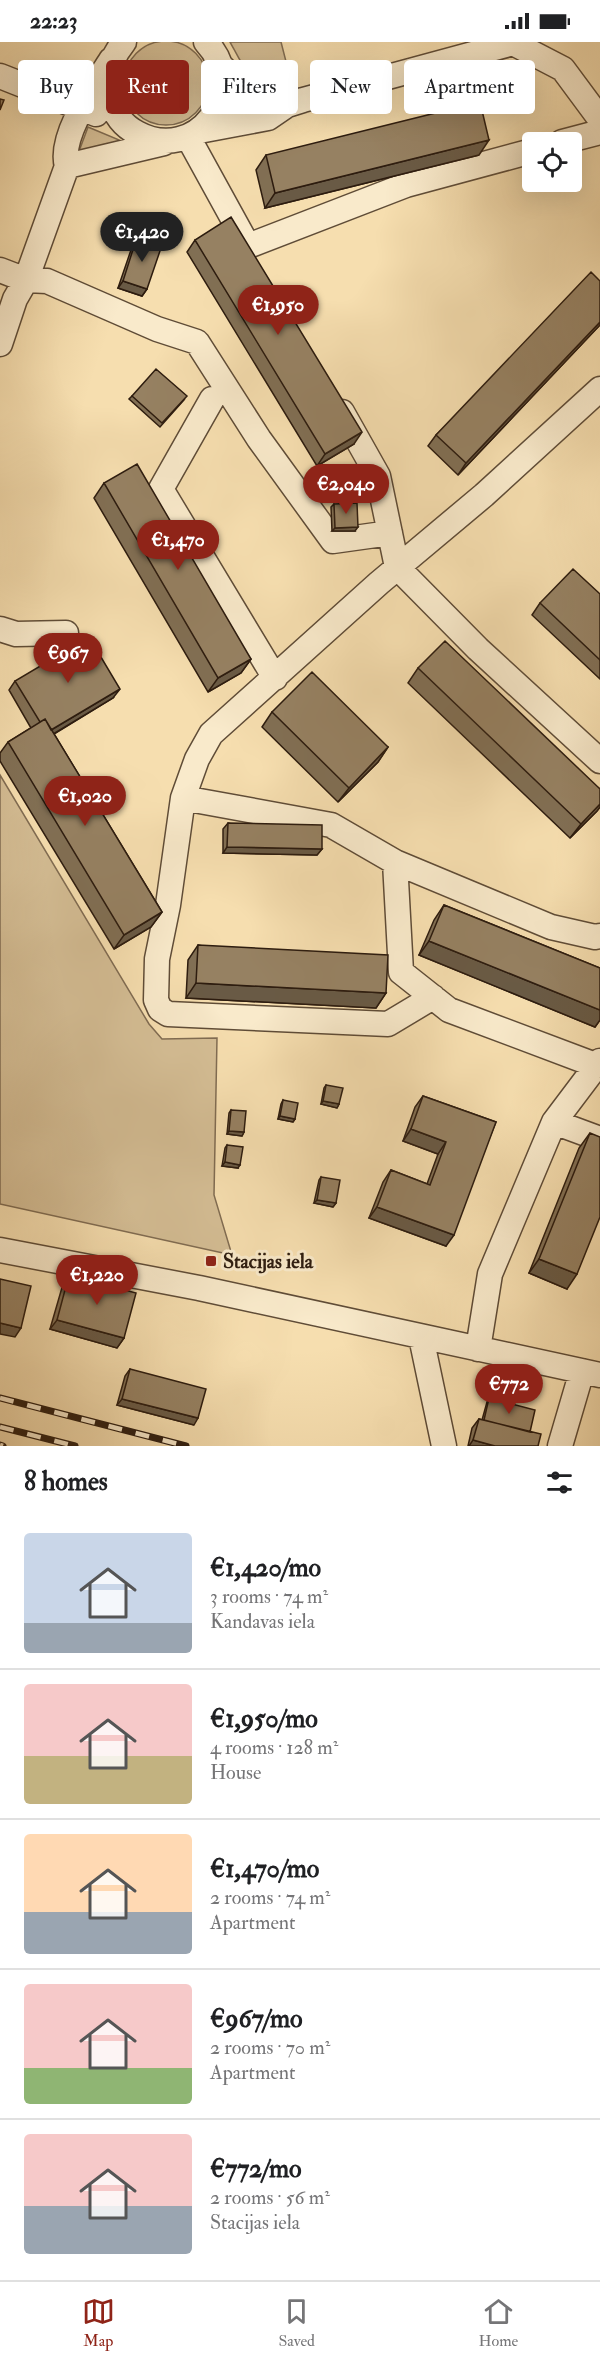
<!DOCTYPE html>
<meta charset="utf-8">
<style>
:root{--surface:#fff;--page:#f2f2f2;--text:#202124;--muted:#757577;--line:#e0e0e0;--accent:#8f2418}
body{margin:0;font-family:"IM FELL Double Pica",serif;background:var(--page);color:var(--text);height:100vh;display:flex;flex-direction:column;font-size:22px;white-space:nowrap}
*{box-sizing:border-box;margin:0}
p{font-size:20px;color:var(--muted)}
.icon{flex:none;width:33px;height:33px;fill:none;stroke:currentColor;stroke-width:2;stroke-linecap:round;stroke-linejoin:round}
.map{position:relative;height:1404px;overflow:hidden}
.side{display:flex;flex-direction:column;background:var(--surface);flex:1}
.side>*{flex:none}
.hud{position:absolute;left:18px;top:18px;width:564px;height:54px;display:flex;gap:12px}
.controls{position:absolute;left:522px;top:90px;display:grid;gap:12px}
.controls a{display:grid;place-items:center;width:60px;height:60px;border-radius:6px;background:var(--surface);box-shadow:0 6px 24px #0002;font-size:30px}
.price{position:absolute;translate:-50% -51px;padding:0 14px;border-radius:21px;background:var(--accent);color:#fff;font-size:20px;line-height:39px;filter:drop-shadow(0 2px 3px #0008)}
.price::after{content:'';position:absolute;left:50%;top:36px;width:18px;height:14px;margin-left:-9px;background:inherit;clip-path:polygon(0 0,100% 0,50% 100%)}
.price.active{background:#222;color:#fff}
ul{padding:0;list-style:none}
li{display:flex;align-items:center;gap:18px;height:150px;padding:0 24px}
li+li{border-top:2px solid var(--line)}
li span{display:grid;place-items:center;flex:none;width:168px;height:120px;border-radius:6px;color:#555}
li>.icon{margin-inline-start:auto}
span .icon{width:72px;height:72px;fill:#fffc;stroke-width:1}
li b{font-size:26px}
h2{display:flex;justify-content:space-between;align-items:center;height:72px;padding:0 24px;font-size:26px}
.pill{padding:0 21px;border-radius:6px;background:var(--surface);box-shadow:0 6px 24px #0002;font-size:21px;line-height:54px}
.pill.active{background:var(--accent);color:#fff}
.status{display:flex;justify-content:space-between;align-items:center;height:42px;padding:0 30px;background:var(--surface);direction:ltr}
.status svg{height:16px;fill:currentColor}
.tab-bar{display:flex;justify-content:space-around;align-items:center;height:84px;border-top:2px solid var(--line);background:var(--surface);font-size:16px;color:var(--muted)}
.tab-bar a{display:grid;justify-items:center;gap:3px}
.tab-bar .active{color:var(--accent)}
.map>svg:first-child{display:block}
.green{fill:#d4bd94;stroke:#806c52;stroke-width:1.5}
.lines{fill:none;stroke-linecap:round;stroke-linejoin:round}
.minor-casing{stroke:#5f4c37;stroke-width:27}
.minor{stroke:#f9eacb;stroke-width:24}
.rail-casing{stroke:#2d1c0f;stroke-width:7}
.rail{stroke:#f9eacb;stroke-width:4.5;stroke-dasharray:14;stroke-linecap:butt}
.wall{fill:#816f54;stroke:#2d1c0f;stroke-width:1.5}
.shaded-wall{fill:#695a45;stroke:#2d1c0f;stroke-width:1.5}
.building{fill:#968162;stroke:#2d1c0f;stroke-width:1.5}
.poi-dot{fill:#8f2418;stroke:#f9eacb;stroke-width:2}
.labels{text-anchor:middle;stroke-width:6;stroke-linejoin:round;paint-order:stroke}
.poi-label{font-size:20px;font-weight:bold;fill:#2d1c0f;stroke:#f9eacb;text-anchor:start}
</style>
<div class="status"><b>22:23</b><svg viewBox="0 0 49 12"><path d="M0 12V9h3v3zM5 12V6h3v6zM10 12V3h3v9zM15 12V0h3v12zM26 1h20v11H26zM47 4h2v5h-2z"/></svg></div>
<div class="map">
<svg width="600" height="1404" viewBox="0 0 600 1404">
<rect width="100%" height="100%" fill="#f6deaf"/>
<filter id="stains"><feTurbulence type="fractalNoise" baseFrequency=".00333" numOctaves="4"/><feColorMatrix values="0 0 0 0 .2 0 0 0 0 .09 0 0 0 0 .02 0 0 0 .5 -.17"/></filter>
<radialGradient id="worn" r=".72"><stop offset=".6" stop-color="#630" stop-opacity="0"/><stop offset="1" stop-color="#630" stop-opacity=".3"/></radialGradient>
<path class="green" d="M124 41a42 42 0 1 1 84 0a42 42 0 1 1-84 0Z
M230,0H281L291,39C283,41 274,45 266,45C251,44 237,12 230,0Z
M88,85L124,100L78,112Z
M0,733L149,982L162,997L217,996L214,1153L232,1213L0,1162Z"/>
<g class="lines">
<defs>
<path id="minor" d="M124,0C111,16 104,35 110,56C114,71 123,84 137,91C196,123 252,49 206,0
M513,1L563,27L600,77
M222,25L246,49L287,63
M0,34L96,72
M199,89L268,76L287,63L303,58L517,0
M188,95L248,204
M562,100L600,90
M67,124L164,101
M248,204L406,143L532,109
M0,228L26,238L47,239L157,287L197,300L259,397L333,499L390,491
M0,302L15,257L26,238L67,124C58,95 96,42 111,18
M212,357L161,447L275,636
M342,370L378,434L397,525L478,607L600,719
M0,587L16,592L66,591
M183,756L331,783L395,820L551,885L595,895L600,894
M395,820L401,930L449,968L598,1024
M433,955L388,982L168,972L160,967L156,958L157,917L168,863L183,756L197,717L211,692L379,541L484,453L600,347
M554,1080L600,1097
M0,1208L199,1246L600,1333
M421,1295L444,1404
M478,1307L490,1232L554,1080L600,1019
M560,1404L582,1329"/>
</defs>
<use href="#minor" class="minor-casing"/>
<use href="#minor" class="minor"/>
<defs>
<path id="rail" d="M0,1356L186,1404
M0,1385L75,1404
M0,1403L3,1404"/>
</defs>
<use href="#rail" class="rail-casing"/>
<use href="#rail" class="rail"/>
</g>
<path class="wall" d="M266,113H479L265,166L256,128Z
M137,195L147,247L142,254L118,246L133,202Z
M195,198L354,402L317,424L187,210Z
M600,239V283L458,433L428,404L436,393Z
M132,354L184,358L160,385L129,357Z
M104,441L251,617L241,631L208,650L94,456Z
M334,462L355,489H332L331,465Z
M600,552V637L532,573L540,561Z
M418,626L600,747V765L597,769L570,796L408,641Z
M15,639L113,656L54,692L162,870L151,885L114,907L0,719V711L8,700L31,686L9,648Z
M272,670L388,705L378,720L338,760L262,685Z
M228,781L322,807L317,813L223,811V787Z
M444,863L600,926V978L595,985L419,913L434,878Z
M198,903L386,951L376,966L186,956L188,918Z
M326,1043L339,1062L337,1066L321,1062L324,1046Z
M423,1054L496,1080L446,1204L369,1176L383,1140L391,1128L427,1142L438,1112L403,1099L415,1065Z
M283,1058L295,1077L293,1080L278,1077L281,1062Z
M231,1068L244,1090L242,1094L227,1092L229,1071Z
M590,1091L567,1247L529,1231L579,1106Z
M227,1103L238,1126L222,1124L225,1106Z
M321,1135L336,1161L333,1165L314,1161L319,1138Z
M69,1233L124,1296L117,1306L50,1287L63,1242Z
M130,1327L194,1383L117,1363L125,1334Z
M489,1356L530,1390L538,1404H468L472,1386L479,1377L482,1378L487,1360Z"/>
<path class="shaded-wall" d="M489,98L479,113L265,166L275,151Z
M123,239L147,247L142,254L118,246Z
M600,280V283L458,433L466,421Z
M362,390L354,402L317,424L325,412Z
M358,485L355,489H332L335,486Z
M251,617L241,631L208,650L218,636Z
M120,647L113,656L40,700L46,691Z
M388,705L378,720L338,760L349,746Z
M600,762V765L597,769L570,796L581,782Z
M227,805L322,807L317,813L223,811Z
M162,870L151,885L114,907L124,893Z
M429,899L600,968V978L595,985L419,913Z
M196,941L386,951L376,966L186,956Z
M323,1059L339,1062L337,1066L321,1062Z
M280,1074L295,1077L293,1080L278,1077Z
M411,1087L446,1100L438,1112L403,1099Z
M229,1089L244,1090L242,1094L227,1092Z
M225,1120L240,1123L238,1126L222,1124Z
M317,1158L336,1161L333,1165L314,1161Z
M377,1165L454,1193L446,1204L369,1176Z
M539,1217L577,1232L567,1247L529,1231Z
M57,1278L124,1296L117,1306L50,1287Z
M0,1281L21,1286L15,1295L0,1292Z
M122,1357L198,1376L194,1383L117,1363Z
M473,1398L495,1404H469Z"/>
<path class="building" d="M0,57L4,58L0,68Z
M480,60L489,98L275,151L266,113Z
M231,175L362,390L325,412L195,198Z
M137,195L162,203L147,247L123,239Z
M591,230L600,239V280L466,421L436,393Z
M156,327L187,354L162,381L132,354Z
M137,422L251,617L218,636L104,441Z
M357,461L358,485L335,486L334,462Z
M573,527L600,552V618L540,561Z
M89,595L120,647L51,688L45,677L40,680L15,639Z
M445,599L600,747V762L581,782L418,626Z
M312,630L388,705L349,746L272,670Z
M45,677L162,870L124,893L8,700Z
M228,781L322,783V807L227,805Z
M444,863L600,926V968L429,899Z
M198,903L388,913L386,951L196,941Z
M326,1043L343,1046L339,1062L323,1059Z
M423,1054L496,1080L454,1193L377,1165L391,1128L430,1143L446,1100L411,1087Z
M283,1058L298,1061L295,1077L280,1074Z
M231,1068L246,1069L244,1090L229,1089Z
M590,1091L600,1095V1175L577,1232L539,1217Z
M227,1103L243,1105L240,1123L225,1120Z
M321,1135L340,1138L336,1161L317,1158Z
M69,1233L136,1251L124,1296L57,1278Z
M0,1237L31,1244L21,1286L0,1281Z
M130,1327L206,1347L198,1376L122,1357Z
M489,1356L535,1368L530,1390L484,1378Z
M479,1377L541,1392L538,1404H495L473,1398Z"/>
<rect class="poi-dot" x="205" y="1213" width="12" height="12" rx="3"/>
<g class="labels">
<g class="poi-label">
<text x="223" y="1226">Stacijas iela</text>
</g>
</g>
<rect width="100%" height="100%" filter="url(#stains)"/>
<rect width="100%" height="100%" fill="url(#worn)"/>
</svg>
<div class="controls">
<a><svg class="icon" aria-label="locate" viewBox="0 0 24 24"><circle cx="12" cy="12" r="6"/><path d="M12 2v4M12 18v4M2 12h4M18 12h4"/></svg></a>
</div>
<b class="price active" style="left:142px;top:221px">€1,420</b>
<b class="price" style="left:278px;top:294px">€1,950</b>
<b class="price" style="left:346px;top:473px">€2,040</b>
<b class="price" style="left:178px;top:529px">€1,470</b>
<b class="price" style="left:68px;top:642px">€967</b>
<b class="price" style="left:85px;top:785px">€1,020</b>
<b class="price" style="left:97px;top:1264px">€1,220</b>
<b class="price" style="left:509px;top:1373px">€772</b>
<div class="hud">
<a class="pill">Buy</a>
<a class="pill active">Rent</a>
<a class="pill">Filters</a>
<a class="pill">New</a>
<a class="pill">Apartment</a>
</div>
</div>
<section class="side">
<h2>8 homes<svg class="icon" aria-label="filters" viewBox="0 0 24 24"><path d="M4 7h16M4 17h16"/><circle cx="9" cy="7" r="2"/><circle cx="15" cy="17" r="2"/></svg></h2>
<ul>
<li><span style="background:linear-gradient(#c9d6e8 75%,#9aa5b1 0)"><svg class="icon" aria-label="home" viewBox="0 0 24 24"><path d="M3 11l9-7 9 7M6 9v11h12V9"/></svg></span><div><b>€1,420/mo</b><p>3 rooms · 74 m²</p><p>Kandavas iela</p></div></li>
<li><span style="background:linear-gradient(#f6c9c9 60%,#c2b280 0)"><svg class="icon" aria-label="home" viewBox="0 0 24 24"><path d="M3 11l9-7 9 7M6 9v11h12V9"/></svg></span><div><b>€1,950/mo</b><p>4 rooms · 128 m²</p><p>House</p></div></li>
<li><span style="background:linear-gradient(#ffd9b3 65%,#9aa5b1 0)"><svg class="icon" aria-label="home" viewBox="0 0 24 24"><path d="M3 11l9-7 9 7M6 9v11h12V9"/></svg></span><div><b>€1,470/mo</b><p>2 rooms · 74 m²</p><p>Apartment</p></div></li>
<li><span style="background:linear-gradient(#f6c9c9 70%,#8fb573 0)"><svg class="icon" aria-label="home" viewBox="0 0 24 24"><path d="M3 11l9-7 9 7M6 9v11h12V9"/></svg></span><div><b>€967/mo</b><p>2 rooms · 70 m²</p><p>Apartment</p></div></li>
<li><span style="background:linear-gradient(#f6c9c9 60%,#9aa5b1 0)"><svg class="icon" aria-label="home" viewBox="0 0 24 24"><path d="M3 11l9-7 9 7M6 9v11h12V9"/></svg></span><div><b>€772/mo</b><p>2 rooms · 56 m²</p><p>Stacijas iela</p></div></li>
</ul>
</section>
<nav class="tab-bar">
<a class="active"><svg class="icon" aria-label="map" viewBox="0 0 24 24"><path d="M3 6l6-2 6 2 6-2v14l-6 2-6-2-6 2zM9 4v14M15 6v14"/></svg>Map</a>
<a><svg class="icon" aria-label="saved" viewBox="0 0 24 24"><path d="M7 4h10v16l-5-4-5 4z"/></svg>Saved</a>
<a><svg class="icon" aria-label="home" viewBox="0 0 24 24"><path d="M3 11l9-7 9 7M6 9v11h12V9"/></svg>Home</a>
</nav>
